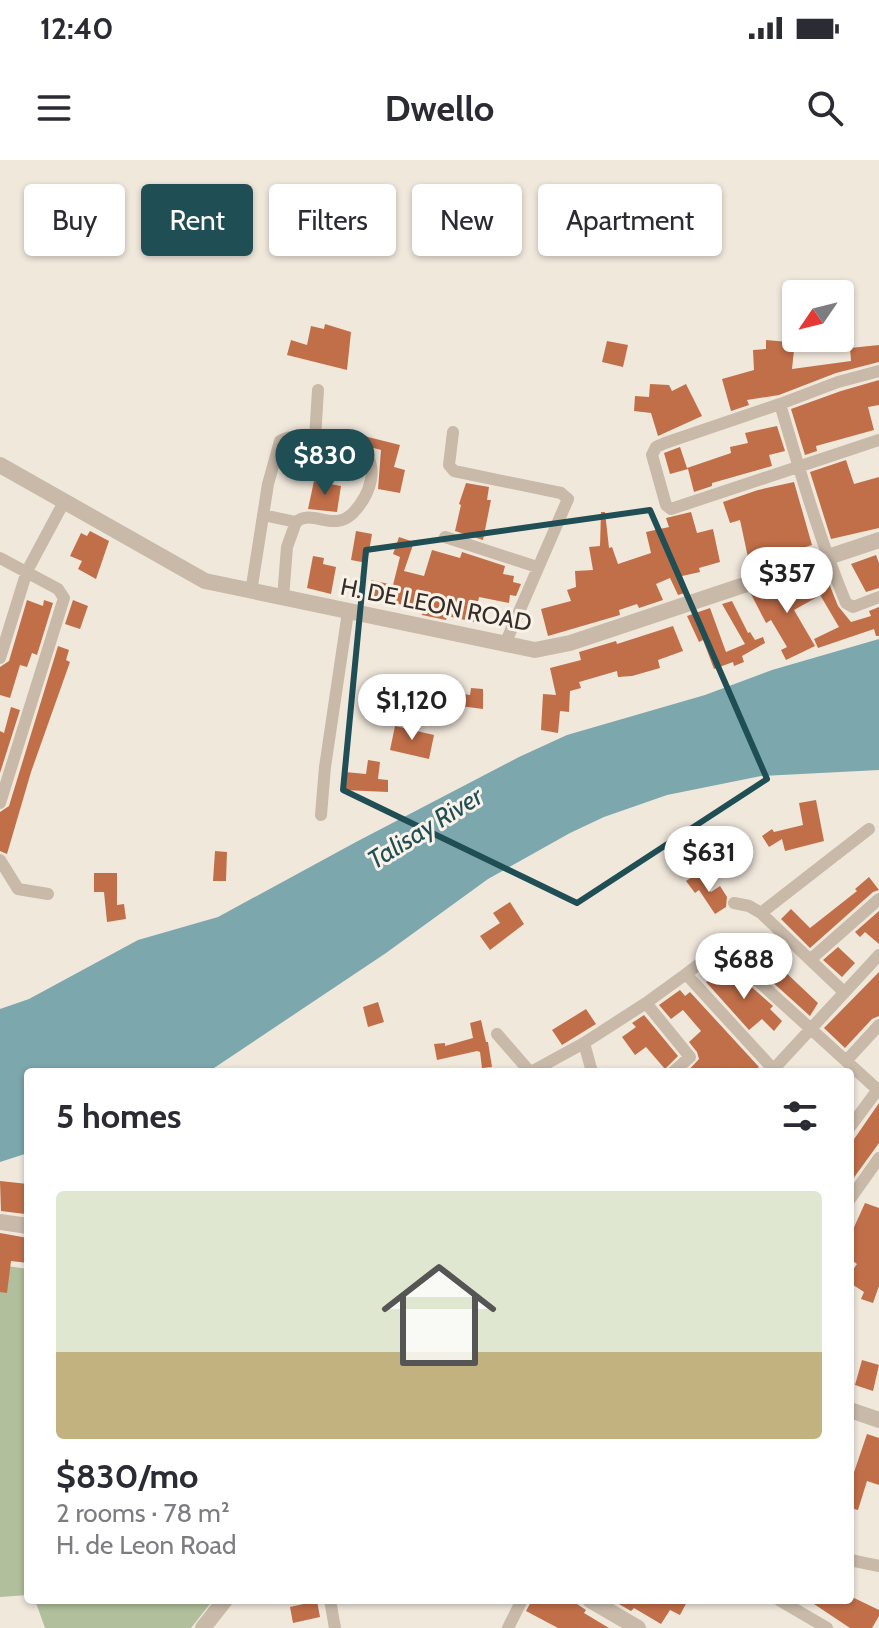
<!DOCTYPE html>
<meta charset="utf-8">
<style>
:root{--surface:#fff;--page:#f7f7f7;--text:#2b2b33;--muted:#7c7c81;--accent:#1f4e55}
body{margin:0;font-family:Cabin,sans-serif;background:var(--page);color:var(--text);height:100vh;display:flex;flex-direction:column;font-size:30px;white-space:nowrap}
*{box-sizing:border-box;margin:0}
p{font-size:26px;color:var(--muted)}
.icon{flex:none;width:44px;height:44px;fill:none;stroke:currentColor;stroke-width:2;stroke-linecap:round;stroke-linejoin:round}
.map{position:relative;flex:1;overflow:hidden}
.side{position:absolute;left:24px;top:908px;width:830px;height:536px;display:flex;flex-direction:column;background:var(--surface);border-radius:8px;box-shadow:0 2px 6px #0004}
.side>*{flex:none}
.banner{position:absolute;left:24px;top:24px;width:832px;height:72px;display:flex;gap:16px}
.needle{width:52px;rotate:235deg}
.buttons{position:absolute;left:782px;top:120px;display:grid;gap:16px}
.buttons a{display:grid;place-items:center;width:72px;height:72px;border-radius:8px;background:var(--surface);box-shadow:0 2px 6px #0004;font-size:40px}
.price{position:absolute;translate:-50% -68px;padding:0 18px;border-radius:28px;background:#fff;color:#222;font-size:26px;line-height:52px;filter:drop-shadow(0 2px 4px #0008)}
.price::after{content:'';position:absolute;left:50%;top:48px;width:24px;height:18px;margin-left:-12px;background:inherit;clip-path:polygon(0 0,100% 0,50% 100%)}
.price.current{background:var(--accent);color:#fff}
ul{padding:0;list-style:none}
li{display:grid;align-content:center;gap:16px;height:424px;padding:0 32px}
li span{display:grid;place-items:center;height:248px;border-radius:8px;color:#555}
li>.icon{margin-inline-start:auto}
span .icon{width:144px;height:144px;fill:#fffc;stroke-width:1}
li b{font-size:34px}
h2{display:flex;justify-content:space-between;align-items:center;height:96px;padding:0 32px;font-size:34px}
.tag{padding:0 28px;border-radius:8px;background:var(--surface);box-shadow:0 2px 6px #0004;font-size:28px;line-height:72px}
.tag.current{background:var(--accent);color:#fff}
.status{display:flex;justify-content:space-between;align-items:center;height:56px;padding:0 40px;background:var(--surface);direction:ltr}
.status svg{height:22px;fill:currentColor}
header{display:flex;justify-content:space-between;align-items:center;height:104px;padding:0 32px;background:var(--surface);font-size:36px;font-weight:700}
.map>svg:first-child{display:block}
.green{fill:#b1bf9c}
.water{fill:#7ca7ad}
.building{fill:#c16f49}
.lines{fill:none;stroke-linecap:round;stroke-linejoin:round}
.minor{stroke:#c8b9a8;stroke-width:12}
.tertiary{stroke:#c8b9a8;stroke-width:16}
.marked{fill:none;stroke:#1f4e55;stroke-width:6;stroke-linejoin:round}
.labels{text-anchor:middle;stroke-width:6;stroke-linejoin:round;paint-order:stroke}
.street-label{font-size:24px;fill:#362d28;stroke:#f9f2e8}
.water-label{font-size:26px;font-style:italic;fill:#1f4e55;stroke:#f9f2e8}
</style>
<div class="status"><b>12:40</b><svg viewBox="0 0 49 12"><path d="M0 12V9h3v3zM5 12V6h3v6zM10 12V3h3v9zM15 12V0h3v12zM26 1h20v11H26zM47 4h2v5h-2z"/></svg></div>
<header><svg class="icon" aria-label="menu" viewBox="0 0 24 24"><path d="M4 6h16M4 12h16M4 18h16"/></svg>Dwello<svg class="icon" aria-label="search" viewBox="0 0 24 24"><circle cx="10" cy="10" r="6"/><path d="M15 15l6 6"/></svg></header>
<div class="map">
<svg width="879" height="1468" viewBox="0 0 879 1468">
<rect width="100%" height="100%" fill="#f1e8dc"/>
<path class="green" d="M0,1105L28,1109V1435L0,1437Z
M35,1440H213L191,1468H45Z"/>
<path class="water" d="M879,479V610L761,616L667,635L604,657L570,673L488,719L386,793L208,912H28V993L0,1002V849L29,839L138,780L218,757L356,682L519,597L567,575L705,535L772,510Z"/>
<path class="building" d="M325,164L351,172L347,210L287,195L291,180L307,185L311,166L324,169Z
M766,180L788,182V189L794,190L792,209L851,201L850,188L879,185V202L836,213L779,235L747,240L749,245L731,251L722,219L754,210L753,190L766,189Z
M607,181L628,185L623,207L602,202Z
M879,220V245L868,247L874,270L816,286L817,291L805,295L791,249L841,231Z
M650,224L669,225L672,231L686,224L702,256L658,276L651,253L634,251L635,236L649,237Z
M777,266L785,291L769,295L772,306L712,323V326L694,332L688,309L670,314L664,293L680,287L687,308L731,293L730,287L748,283L745,273Z
M364,276L400,285L394,307L405,310L400,333L378,329L381,290L370,287L363,281Z
M293,286L312,293L310,313L283,305L288,287Z
M846,300L854,324L879,317V368L831,379L810,312Z
M314,321L341,326L337,352L308,349Z
M794,322L812,385L793,391L791,387L762,396L764,403L750,407L740,360L730,363L723,342L758,330Z
M466,323L489,327L487,340H491L483,380L455,371L461,345L459,344Z
M601,352H605L609,388L612,387L618,404L651,393L646,372L669,367L666,358L691,352L697,373L713,369L720,402L699,408L700,412L682,416L688,432L678,435L670,418L656,424L663,440L639,448L637,444L619,450L620,455L548,476L541,449L571,441L567,430L576,427L575,411L593,410L589,387L600,386Z
M90,371L109,381L96,419L78,409L82,401L70,396L81,373L87,376Z
M356,371L372,374L367,403L351,400Z
M399,377L414,382L404,411L424,416L432,390L460,398L462,392L505,406L503,414L514,416L513,422L521,424L516,436L510,435L509,443L479,437L474,462L447,456L446,460L422,455L423,450L367,436L371,420L393,425L400,397L393,394Z
M876,395L879,403V428L866,432L851,404Z
M313,396L324,398L323,404L336,407L331,434L307,428Z
M809,420L819,436L794,450L815,486L786,500L781,490L787,487L771,460L766,463L751,434L782,424L788,434Z
M828,421L838,446L851,462L871,456L869,451L879,447V476H876L874,469L818,488L814,479L839,467L816,428Z
M27,440L43,446L44,440L53,443L37,495L32,493L27,507L20,505L10,538L0,535V507L9,501Z
M73,440L88,446L80,469L65,464Z
M732,441L748,473L750,472L755,480L763,477L765,483L742,496L744,502L734,506L733,502L714,509L703,480L699,482L687,456L710,448L726,492L745,484L722,444Z
M673,466L683,491L658,500L660,508L632,516L618,517L617,511L579,522L581,528L570,531L569,552L560,551L558,573L541,570L543,534L556,535L550,508L581,500L579,492L616,481L617,484Z
M58,486L69,490L66,500L70,502L31,612L7,694L0,691V652L9,646Z
M471,528L483,529V549L429,542L431,529L470,535Z
M11,547L20,550L0,613V571L4,573Z
M395,566L434,575L429,599L390,590Z
M368,600L380,602L378,619L388,620V632L343,630L345,612L366,614Z
M816,640L824,681L785,691L782,679L769,687L762,676L772,669L774,672L803,665L799,643Z
M215,691L227,692L226,721H213Z
M94,713H117V745L124,744L126,759L107,762L104,732H94Z
M698,713L711,732L720,726L727,737L726,747L715,754L699,730L695,733L686,721Z
M869,717L879,730L873,732L810,788L781,759L791,749L810,768L857,731L855,729Z
M510,742L524,764L490,790L480,776L500,763L493,753Z
M879,751V784L865,772L860,777L855,772Z
M838,787L855,803L842,817L823,800Z
M761,789L818,843L810,856L749,801Z
M723,809L733,820L738,815L773,846L770,849L782,861L774,871L762,859L749,870L706,822Z
M879,812V856L872,859L845,888L824,868Z
M680,830L685,836L690,832L759,907L754,912H687L699,899L697,892L689,882L701,871L683,850L671,859L659,845Z
M378,842L384,862L368,867L363,847Z
M586,849L596,864L562,885L552,870Z
M644,855L678,896L665,909L646,887L635,895L622,877L636,867L632,863Z
M481,860L486,882H488L492,907L482,908L480,892L477,891L437,900L434,884L445,883V886L473,878L470,863Z
M879,943V983L850,1023V985Z
M0,1021L28,1024L25,1054L1,1051Z
M865,1043L879,1048V1126L873,1143L861,1139L864,1132L850,1123V1114L857,1104L850,1099V1076Z
M0,1073L28,1078V1103L11,1101L7,1133L0,1132Z
M862,1200L879,1205L873,1231L855,1225Z
M867,1274L879,1278V1325L867,1321L858,1350L850,1348V1324Z
M850,1436L879,1450V1456L872,1468H850L808,1440H850Z
M532,1440H571L586,1450L584,1453L609,1468H558L526,1451Z
M612,1440H688L680,1455L670,1450L661,1464L634,1448L631,1451Z
M317,1441L320,1457L293,1463L290,1447Z"/>
<g class="lines">
<path class="minor" d="M780,244L838,222L879,211
M453,272L449,305L454,311L561,333L568,339L505,484
M315,278L318,230
M879,280L671,349L666,345L652,295L656,287L665,283L780,244C800,311 819,378 846,443L853,447L879,437
M263,355L296,362
M445,377L537,407
M0,398L58,429L64,438L0,643
M251,432L268,324L280,281C292,274 308,277 322,279C333,281 348,283 358,289C383,304 369,336 353,353C333,373 313,348 296,362L287,387L283,438
M0,498L27,411L65,340
M321,655L325,607L348,452
M0,700L18,729L48,734
M734,743L749,746L761,753
M811,799L879,739
M686,814L719,789L724,790L878,930
M844,832L761,753L869,669
M646,843L686,814L773,909
M497,874L530,912
M584,883L592,912
M846,901L879,865
M531,912L584,883L646,843L690,897L673,912
M771,912L879,795
M850,967L879,928
M850,1039L879,998
M850,1400L879,1406
M330,1440L335,1468
M779,1440L827,1468
M508,1468L522,1440"/>
<path class="tertiary" d="M0,305L205,421L535,490L570,483L879,380
M0,1062L28,1066
M850,1250L879,1260
M590,1440L638,1468
M203,1468L225,1440"/>
</g>
<path class="marked" d="M650,350L767,619L577,743L343,630L366,390Z"/>
<g class="labels">
<g class="street-label">
<text transform="translate(436 445) rotate(11)" y="8">H. DE LEON ROAD</text>
</g>
<g class="water-label">
<text transform="translate(425 668) rotate(-32)" y="9">Talisay River</text>
</g>
</g>
</svg>
<div class="buttons">
<a><svg class="needle" viewBox="-14 -14 28 28"><path d="M0-13l5 13h-10z" fill="#e53935"/><path d="M0 13l5-13h-10z" fill="#7c7c81"/></svg></a>
</div>
<b class="price current" style="left:325px;top:337px">$830</b>
<b class="price" style="left:787px;top:455px">$357</b>
<b class="price" style="left:412px;top:582px">$1,120</b>
<b class="price" style="left:709px;top:734px">$631</b>
<b class="price" style="left:744px;top:841px">$688</b>
<div class="banner">
<a class="tag">Buy</a>
<a class="tag current">Rent</a>
<a class="tag">Filters</a>
<a class="tag">New</a>
<a class="tag">Apartment</a>
</div>
<section class="side">
<h2>5 homes<svg class="icon" aria-label="filters" viewBox="0 0 24 24"><path d="M4 7h16M4 17h16"/><circle cx="9" cy="7" r="2"/><circle cx="15" cy="17" r="2"/></svg></h2>
<ul>
<li><span style="background:linear-gradient(#dfe7d0 65%,#c2b280 0)"><svg class="icon" aria-label="home" viewBox="0 0 24 24"><path d="M3 11l9-7 9 7M6 9v11h12V9"/></svg></span><div><b>$830/mo</b><p>2 rooms · 78 m²</p><p>H. de Leon Road</p></div></li>
</ul>
</section>
</div>
